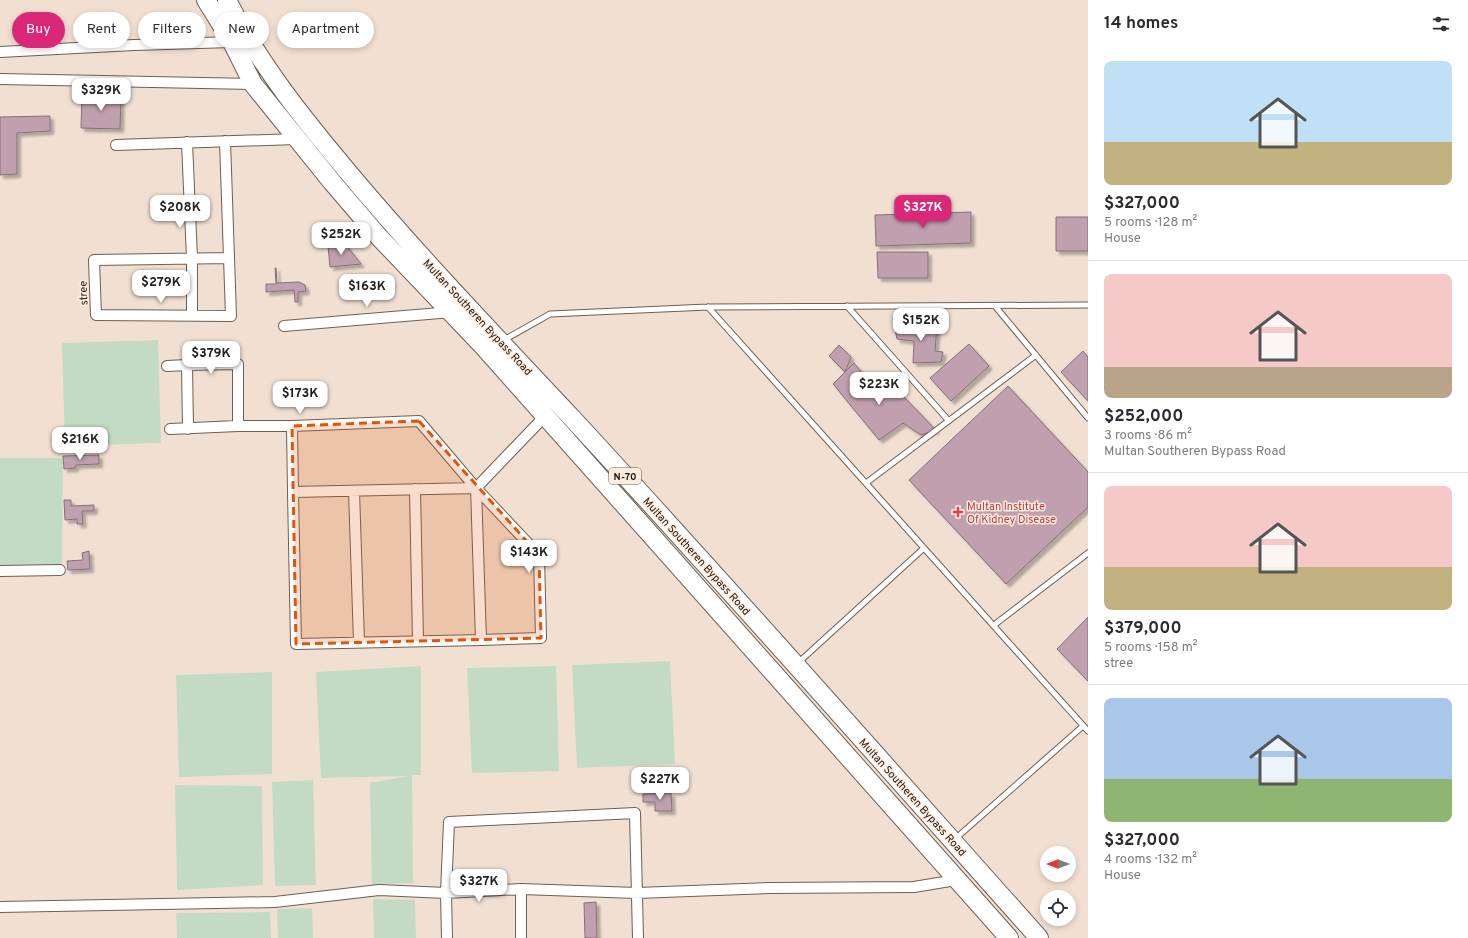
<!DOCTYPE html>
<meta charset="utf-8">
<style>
:root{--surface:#fff;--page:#f2f2f3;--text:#2b2b33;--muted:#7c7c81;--line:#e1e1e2;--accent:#db2777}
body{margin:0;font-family:Overpass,sans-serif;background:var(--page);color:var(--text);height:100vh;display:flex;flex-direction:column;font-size:15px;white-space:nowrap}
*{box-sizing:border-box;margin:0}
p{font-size:13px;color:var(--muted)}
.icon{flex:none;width:22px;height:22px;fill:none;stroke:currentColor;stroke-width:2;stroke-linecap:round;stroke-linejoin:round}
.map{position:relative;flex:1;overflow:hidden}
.panel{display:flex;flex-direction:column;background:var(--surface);width:380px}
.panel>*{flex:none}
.hud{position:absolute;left:12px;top:12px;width:380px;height:36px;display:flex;gap:8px}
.needle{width:26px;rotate:270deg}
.tools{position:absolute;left:1040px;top:846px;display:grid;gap:8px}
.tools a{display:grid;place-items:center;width:36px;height:36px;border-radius:50%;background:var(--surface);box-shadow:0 2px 6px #0003;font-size:20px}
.price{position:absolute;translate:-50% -34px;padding:0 9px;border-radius:8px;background:#fff;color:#222;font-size:13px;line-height:26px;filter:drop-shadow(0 1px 2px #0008)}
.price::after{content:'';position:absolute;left:50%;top:24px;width:12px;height:9px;margin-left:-6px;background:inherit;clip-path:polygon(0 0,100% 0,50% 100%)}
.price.on{background:var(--accent);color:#fff}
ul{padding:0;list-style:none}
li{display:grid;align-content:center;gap:8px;height:212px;padding:0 16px}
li+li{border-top:1px solid var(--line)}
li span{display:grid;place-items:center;height:124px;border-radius:8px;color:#555}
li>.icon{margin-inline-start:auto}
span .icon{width:72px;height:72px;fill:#fffc;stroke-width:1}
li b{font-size:17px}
h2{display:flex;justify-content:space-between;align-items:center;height:48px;padding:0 16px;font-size:17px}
.pill{padding:0 14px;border-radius:18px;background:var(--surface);box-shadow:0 2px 6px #0003;font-size:14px;line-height:36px}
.pill.on{background:var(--accent);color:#fff}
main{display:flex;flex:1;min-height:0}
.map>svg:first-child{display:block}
.green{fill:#c3dbc4}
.building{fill:#c09fae;stroke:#83717a;filter:url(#shadow)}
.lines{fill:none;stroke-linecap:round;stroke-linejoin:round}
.lane-casing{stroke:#6d5f53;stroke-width:7}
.street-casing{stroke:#6d5f53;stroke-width:12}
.highway-casing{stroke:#6d5f53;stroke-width:20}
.lane{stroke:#fff;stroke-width:5}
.street{stroke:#fff;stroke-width:10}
.highway{stroke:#fff;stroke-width:18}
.marked{fill:#de560c;fill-opacity:0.2;stroke:#de560c;stroke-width:3;stroke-dasharray:8 5;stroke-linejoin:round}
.health-dot{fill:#e0444e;stroke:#feeddf;stroke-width:1.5}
.labels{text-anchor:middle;stroke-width:3;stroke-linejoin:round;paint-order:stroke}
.shield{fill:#feeddf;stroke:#615850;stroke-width:1}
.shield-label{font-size:10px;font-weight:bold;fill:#1e1813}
.street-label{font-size:11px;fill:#1e1813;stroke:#feeddf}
.health-label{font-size:11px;fill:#be3a42;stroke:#feeddf;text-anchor:start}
</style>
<main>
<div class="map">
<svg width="1088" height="938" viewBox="0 0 1088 938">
<defs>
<filter id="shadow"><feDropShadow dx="3.5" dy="3.5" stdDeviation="1" flood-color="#0004"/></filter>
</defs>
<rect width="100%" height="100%" fill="#f1e0d2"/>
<path class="green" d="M158,340L161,443L65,446L62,343Z
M0,458H63L62,567H0Z
M670,661L675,764L577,768L572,665Z
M421,666V775H412L413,883L372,885L370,783L408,776L321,778L316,672Z
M556,666L559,771L472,773L467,668Z
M272,672V774L179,777L176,675Z
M313,780L316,885L275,886L272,782Z
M175,785L262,786L263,885L177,890Z
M373,899L415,900L416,938H374Z
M312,908L313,938H278L277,909Z
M270,912L271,938H177L176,913Z"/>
<path class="building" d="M82,94L121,96L120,129L81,128Z
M50,116V131L17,133V174L0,175V117Z
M971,212V243L876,246L875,215Z
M1056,217H1088V251H1056Z
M345,244L361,264L330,267L328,246Z
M877,252H928V278H878Z
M275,268H276L277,283L299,282L305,285L306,291L298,292V302H295L294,290L266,292V284H276Z
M894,324L937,325L935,351L943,352L941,362L913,363L914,341L897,339Z
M969,344L989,366L951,401L930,378Z
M839,345L851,357L845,372L829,356Z
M1083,351L1088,357V401L1061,372Z
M854,363L878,392L888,391L904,397L936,430L921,435L903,423L879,440L833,384Z
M1008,386L1088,472V507L1006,584L909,480Z
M99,455V464L76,465L75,468L64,469L63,456Z
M64,500H71V506L94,505V511H82L83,524H77V519L65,520Z
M89,551L90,569L68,570L67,561L83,560L82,553Z
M1088,617V681L1057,649Z
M671,793L672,811H655V802H643V794Z
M596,902L597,938H585L584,903Z"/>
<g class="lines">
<defs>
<path id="lane" d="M847,306L949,421
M995,306L1088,418
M708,307L1088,731
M504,340L550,314L708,307L1088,305
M866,483L1036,355
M994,625L1088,553
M799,662L924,548
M955,839L1083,726"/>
<path id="street" d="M0,52L134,45L232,42
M0,79L253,84
M225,141L231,316L96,315L94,260L229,258
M187,142L192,258V315
M116,145L296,139
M284,326L452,312
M167,366L187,365
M170,429L238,426H292
M188,429L187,365L238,364V426
M415,489L418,641
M354,491L359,642
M293,492L296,644L481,640L476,488
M0,571L60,570
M481,640L541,638L539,555L476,488L293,492L292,426L419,421L476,488L545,416
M521,889V938
M0,907L275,902L379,890L446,893L521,889L637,893L771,888L914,887L956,880
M447,938L446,893L449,822L635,813L638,938"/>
<path id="highway" d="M206,0L232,42L253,84L332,182L379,237L483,346L1009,938
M227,0C260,66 306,122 353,178C423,261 498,339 572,418C730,589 884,764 1039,938"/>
</defs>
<use href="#lane" class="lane-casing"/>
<use href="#street" class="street-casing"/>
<use href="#highway" class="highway-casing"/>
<use href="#lane" class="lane"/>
<use href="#street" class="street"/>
<use href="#highway" class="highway"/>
</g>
<path class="marked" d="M419,421L539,555L541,638L296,644L292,426Z"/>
<path class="health-dot" d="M956 506h4v4h4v4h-4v4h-4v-4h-4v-4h4z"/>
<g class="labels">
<rect class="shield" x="609" y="468" width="32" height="16" rx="3"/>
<g class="shield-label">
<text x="625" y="480">N-70</text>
</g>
<g class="street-label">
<text transform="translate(83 293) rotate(-92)" y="4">stree</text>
<text transform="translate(478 317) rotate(47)" y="4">Multan Southeren Bypass Road</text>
<text transform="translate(697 556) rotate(48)" y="4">Multan Southeren Bypass Road</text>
<text transform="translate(913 797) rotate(48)" y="4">Multan Southeren Bypass Road</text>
</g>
<g class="health-label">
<text x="967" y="510">Multan Institute<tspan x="967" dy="13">Of Kidney Disease</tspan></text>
</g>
</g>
</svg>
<div class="tools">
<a><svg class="needle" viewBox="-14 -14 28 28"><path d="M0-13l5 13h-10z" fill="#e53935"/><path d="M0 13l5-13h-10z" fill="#7c7c81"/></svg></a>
<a><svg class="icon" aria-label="locate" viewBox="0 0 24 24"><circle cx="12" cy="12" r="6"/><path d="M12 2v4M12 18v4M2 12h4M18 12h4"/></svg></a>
</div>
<b class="price" style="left:101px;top:112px">$329K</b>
<b class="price" style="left:180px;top:229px">$208K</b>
<b class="price on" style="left:923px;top:229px">$327K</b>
<b class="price" style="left:341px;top:256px">$252K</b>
<b class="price" style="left:161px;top:304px">$279K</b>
<b class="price" style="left:367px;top:308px">$163K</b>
<b class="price" style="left:921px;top:342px">$152K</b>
<b class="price" style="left:211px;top:375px">$379K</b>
<b class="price" style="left:879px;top:406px">$223K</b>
<b class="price" style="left:300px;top:415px">$173K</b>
<b class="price" style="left:80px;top:461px">$216K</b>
<b class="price" style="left:529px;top:574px">$143K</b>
<b class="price" style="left:660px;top:801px">$227K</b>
<b class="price" style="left:479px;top:903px">$327K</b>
<div class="hud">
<a class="pill on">Buy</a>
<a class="pill">Rent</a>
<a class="pill">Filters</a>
<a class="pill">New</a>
<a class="pill">Apartment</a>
</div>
</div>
<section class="panel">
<h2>14 homes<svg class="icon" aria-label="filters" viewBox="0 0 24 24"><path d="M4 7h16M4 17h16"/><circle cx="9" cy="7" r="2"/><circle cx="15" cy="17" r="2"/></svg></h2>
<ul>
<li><span style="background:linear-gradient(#bfe0f5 65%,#c2b280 0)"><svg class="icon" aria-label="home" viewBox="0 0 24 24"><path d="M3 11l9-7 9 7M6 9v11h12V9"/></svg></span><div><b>$327,000</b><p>5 rooms · 128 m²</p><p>House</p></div></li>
<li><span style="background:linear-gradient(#f6c9c9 75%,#b9a48a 0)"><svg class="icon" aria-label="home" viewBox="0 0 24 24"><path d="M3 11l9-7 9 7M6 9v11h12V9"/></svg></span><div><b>$252,000</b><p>3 rooms · 86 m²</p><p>Multan Southeren Bypass Road</p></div></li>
<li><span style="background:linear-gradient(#f6c9c9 65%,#c2b280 0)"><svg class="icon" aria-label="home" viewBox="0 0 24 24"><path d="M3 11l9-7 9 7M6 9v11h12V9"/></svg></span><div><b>$379,000</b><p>5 rooms · 158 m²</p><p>stree</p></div></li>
<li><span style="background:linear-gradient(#a9c7e8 65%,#8fb573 0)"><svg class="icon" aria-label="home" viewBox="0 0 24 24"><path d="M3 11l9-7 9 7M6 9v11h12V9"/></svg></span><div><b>$327,000</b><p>4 rooms · 132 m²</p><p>House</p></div></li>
</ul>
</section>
</main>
